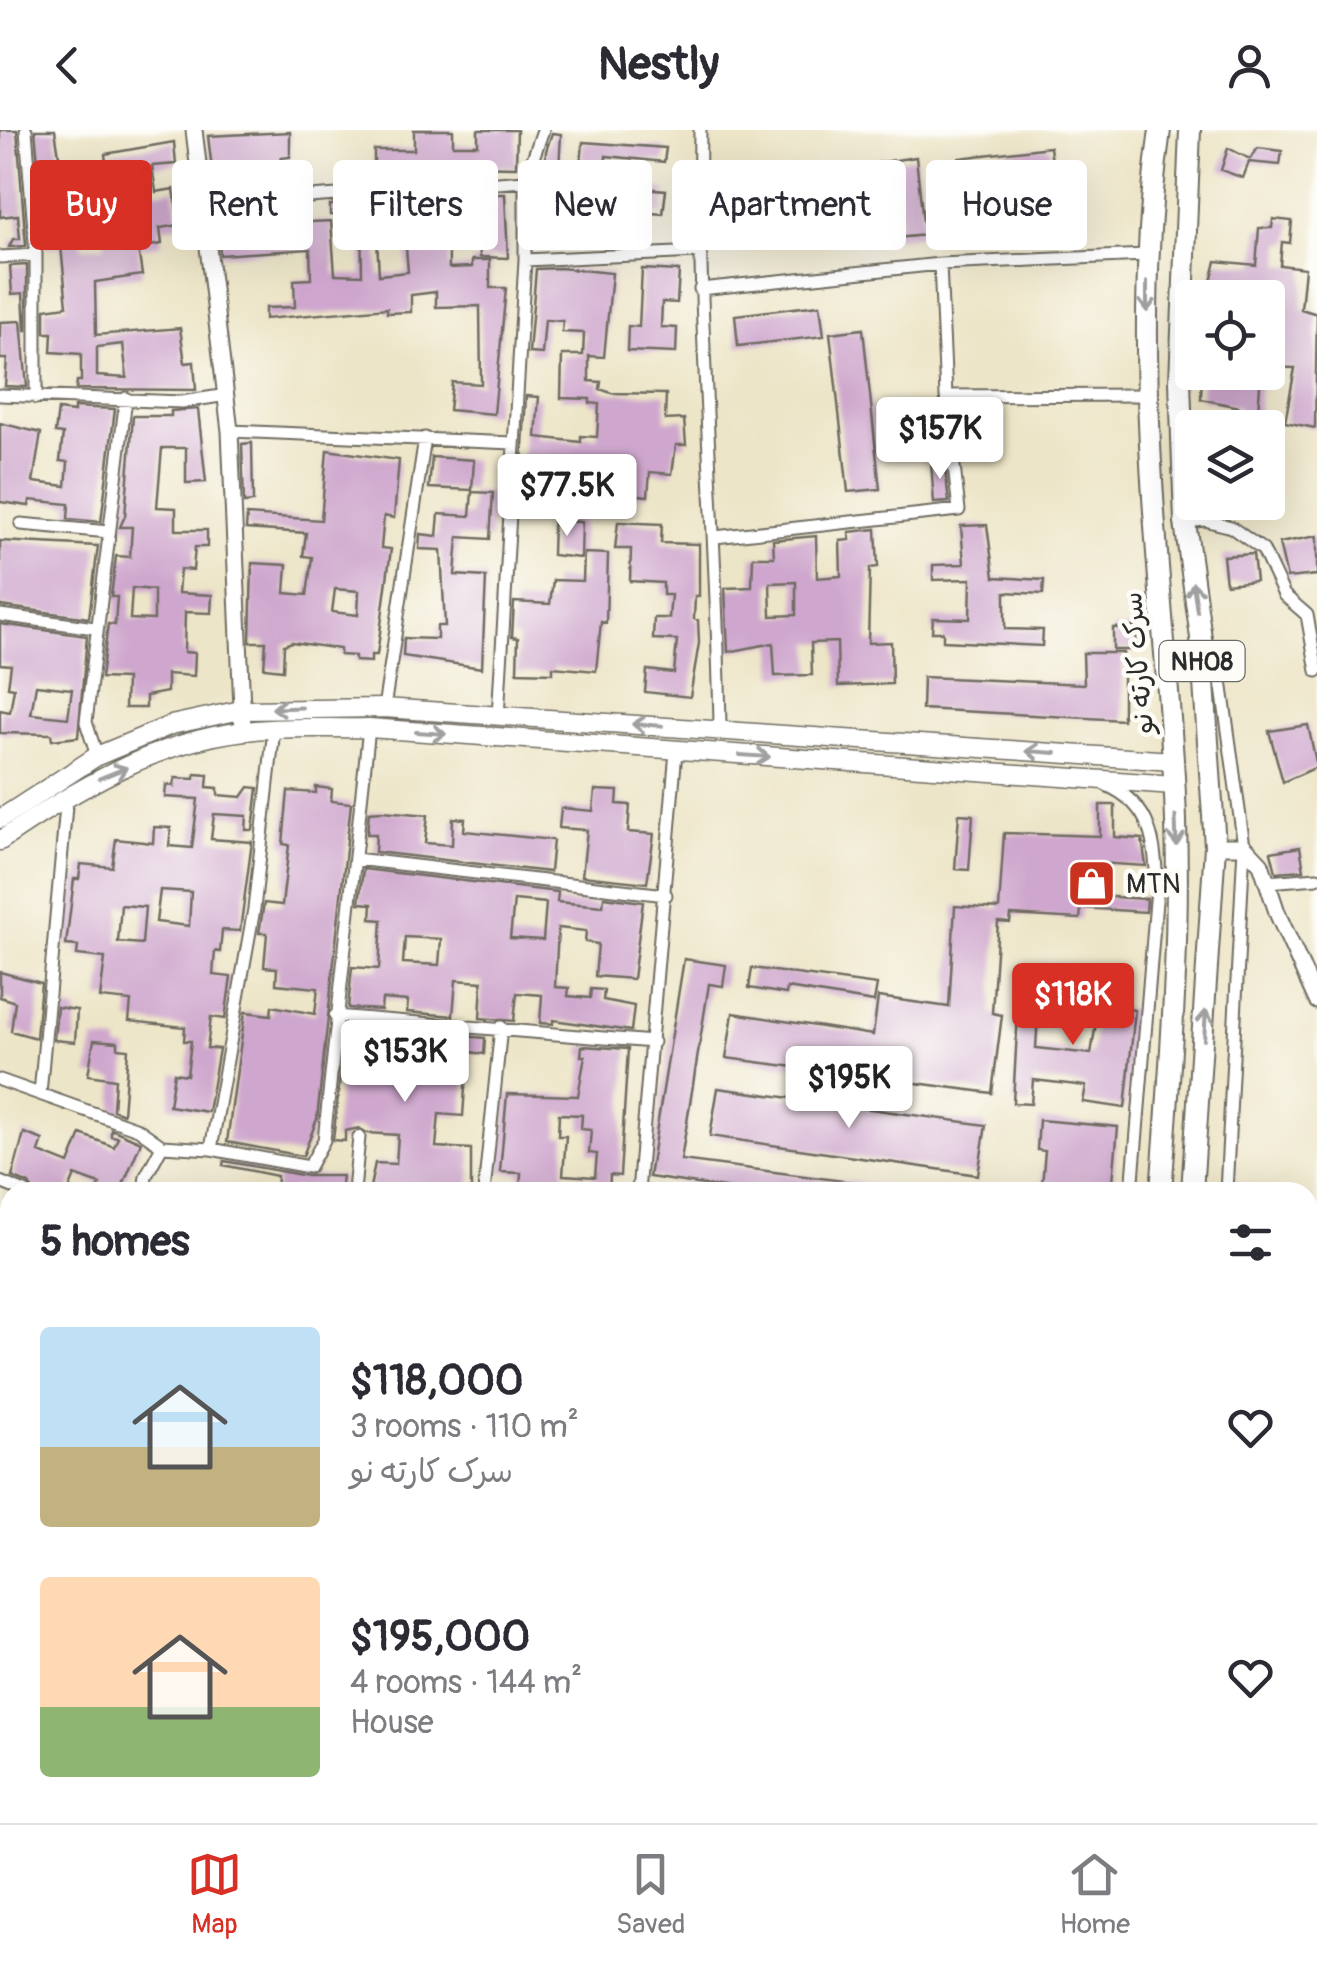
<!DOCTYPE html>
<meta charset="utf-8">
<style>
:root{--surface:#fff;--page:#f2f2f3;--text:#2b2b33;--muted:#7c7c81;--line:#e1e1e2;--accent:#d93025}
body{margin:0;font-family:Pangolin,"Playpen Sans Arabic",sans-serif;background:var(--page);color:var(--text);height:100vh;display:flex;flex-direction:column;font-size:38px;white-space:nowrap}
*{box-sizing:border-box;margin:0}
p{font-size:32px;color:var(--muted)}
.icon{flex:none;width:55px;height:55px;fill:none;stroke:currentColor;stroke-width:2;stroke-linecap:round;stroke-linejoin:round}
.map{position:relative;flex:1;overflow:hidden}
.drawer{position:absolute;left:0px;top:1052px;width:1318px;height:642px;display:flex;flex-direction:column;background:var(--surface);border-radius:30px 30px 0 0;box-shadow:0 10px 40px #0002}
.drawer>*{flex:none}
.banner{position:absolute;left:30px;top:30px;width:1258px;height:90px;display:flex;gap:20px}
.fabs{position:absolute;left:1175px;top:150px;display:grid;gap:20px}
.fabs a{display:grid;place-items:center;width:110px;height:110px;border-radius:10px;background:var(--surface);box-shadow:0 10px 40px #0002;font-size:50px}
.price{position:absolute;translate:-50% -85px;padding:0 22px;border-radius:10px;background:#fff;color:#222;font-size:32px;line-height:65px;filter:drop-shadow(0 2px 5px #0008)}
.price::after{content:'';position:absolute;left:50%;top:60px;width:30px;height:22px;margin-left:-15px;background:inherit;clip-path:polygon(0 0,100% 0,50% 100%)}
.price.active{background:var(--accent);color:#fff}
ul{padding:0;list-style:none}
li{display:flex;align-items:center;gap:30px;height:250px;padding:0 40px}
li span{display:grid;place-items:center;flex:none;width:280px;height:200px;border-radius:10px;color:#555}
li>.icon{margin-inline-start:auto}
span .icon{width:120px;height:120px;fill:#fffc;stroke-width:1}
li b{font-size:42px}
h2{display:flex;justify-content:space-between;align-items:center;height:120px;padding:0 40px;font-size:42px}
.tag{padding:0 35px;border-radius:10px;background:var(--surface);box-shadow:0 10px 40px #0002;font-size:35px;line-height:90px}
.tag.active{background:var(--accent);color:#fff}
header{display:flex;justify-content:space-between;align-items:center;height:130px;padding:0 40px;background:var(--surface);font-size:45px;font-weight:700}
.menu{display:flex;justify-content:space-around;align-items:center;height:140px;border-top:2px solid var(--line);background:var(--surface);font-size:28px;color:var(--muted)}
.menu a{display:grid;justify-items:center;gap:5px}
.menu .active{color:var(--accent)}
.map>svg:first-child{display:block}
.building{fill:#cfa7ce;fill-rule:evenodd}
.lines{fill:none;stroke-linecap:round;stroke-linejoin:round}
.minor-casing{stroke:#6f6c62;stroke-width:15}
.tertiary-casing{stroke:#6f6c62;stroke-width:19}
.secondary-casing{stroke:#6f6c62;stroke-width:21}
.trunk-casing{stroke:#6f6c62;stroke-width:24}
.minor{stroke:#fff;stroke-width:11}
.tertiary{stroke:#fff;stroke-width:15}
.secondary{stroke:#fff;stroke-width:18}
.trunk{stroke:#fff;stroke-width:20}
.oneway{stroke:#a0a0a0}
.labels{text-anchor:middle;stroke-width:9;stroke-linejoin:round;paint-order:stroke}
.shield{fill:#fdfcf7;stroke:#6a6a68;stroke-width:2.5}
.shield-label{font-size:25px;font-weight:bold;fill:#2b2b2b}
.street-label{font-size:28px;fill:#2b2b2b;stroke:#fdfcf7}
.poi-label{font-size:28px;fill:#2b2b2b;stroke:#fdfcf7;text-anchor:start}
</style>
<header><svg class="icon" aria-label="back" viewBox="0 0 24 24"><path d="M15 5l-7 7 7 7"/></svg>Nestly<svg class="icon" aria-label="person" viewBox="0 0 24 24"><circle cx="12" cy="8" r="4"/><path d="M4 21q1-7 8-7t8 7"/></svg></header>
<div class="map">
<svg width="1317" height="1693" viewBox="0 0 1317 1693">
<rect width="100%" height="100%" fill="#fdfcf7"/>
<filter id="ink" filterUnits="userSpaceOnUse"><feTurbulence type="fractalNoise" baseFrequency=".01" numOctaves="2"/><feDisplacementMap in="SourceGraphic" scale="20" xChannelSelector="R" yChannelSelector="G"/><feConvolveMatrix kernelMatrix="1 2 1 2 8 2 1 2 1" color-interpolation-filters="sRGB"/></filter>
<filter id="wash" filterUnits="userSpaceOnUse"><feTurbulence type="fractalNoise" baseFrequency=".0048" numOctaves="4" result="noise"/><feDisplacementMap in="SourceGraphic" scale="40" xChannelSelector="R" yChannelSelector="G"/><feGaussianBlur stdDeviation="2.25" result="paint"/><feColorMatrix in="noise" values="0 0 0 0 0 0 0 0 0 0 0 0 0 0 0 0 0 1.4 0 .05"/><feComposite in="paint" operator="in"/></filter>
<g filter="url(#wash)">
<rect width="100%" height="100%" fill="#ede5c7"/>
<g id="blocks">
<path class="building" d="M0,0H17L26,116L9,117L13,109H20L18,85L0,87Z
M35,0H55L63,51L40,54Z
M414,0H453V15H478V0H517L516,37L457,36V47H374V20H414Z
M290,2V27L281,28L283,60L215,65L208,6Z
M552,3L561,4L556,95H561V109L534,108L536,66L543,67L546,21Z
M174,12L176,34L152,36L156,62L174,59L179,95L160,98L162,114L138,118L142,145L95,152L96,205L180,198L185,233L194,232L196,260L76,259L77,251H81V224L51,222L52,203H45V179L67,176L61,116L45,118L42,79L74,75L71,50L95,47L100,82L78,85L82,118L105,116L101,84L131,79L126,41L107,42L105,24ZM123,214L127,248L97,246V217Z
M583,12L666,18L664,32L606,26L604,57L579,56Z
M1050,17L1058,78L1081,75L1082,89L847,113L846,98L899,94L897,71L859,74L856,36L916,27L923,92L955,89L966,87L959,28Z
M1228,18L1250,29L1258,18L1282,21L1280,35L1249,32L1243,48L1221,40Z
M641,58L666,60L663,84L639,82Z
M476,64H505L508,128L480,127Z
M448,66L449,138L472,137V130H490V158H506L494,284L449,280L452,252L481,254L480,176L436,177V162L411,165V182L387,183V178L265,189V178L295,177L294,150L311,149L310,119L220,125L217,83L285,78L289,93L331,91L335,144L362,145L361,86L330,85V75L375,74L379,145L408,142L403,82L424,80L425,68Z
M1273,89L1292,91L1290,113L1282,112L1280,135L1305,138L1301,179L1317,184L1315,298L1285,292L1295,238L1268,237V168L1209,160L1216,131L1256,135L1259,98H1272Z
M27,135V200H25L23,163L12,164L10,136Z
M560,138L612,143L604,227L589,226V251L601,252L600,259L611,263L666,264L665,290L684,289L686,315H676L672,344L650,342L648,366L620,363L623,337L592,335L590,360L563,358L562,384L538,383L540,350L521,349L526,266L539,267L536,307L581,312V306L597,307L599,274L590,273V269L561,268L562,225H583L584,203L562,202L563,191L545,190L542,224L529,223L536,139Z
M642,139L679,141L677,173L662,172L661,197L677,198L676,223L627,221L628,196L639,197Z
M820,175L824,206L738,216L735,185Z
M21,191L27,257L5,256L7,229H0V192Z
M863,199L880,359L848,362L830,203Z
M1202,242H1261L1258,282L1263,283L1262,298H1237L1239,277L1201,269Z
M74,277L115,279L101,392L68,389L69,374L30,370L29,376L0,372V293L41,303L33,352L66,356L68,332L60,331L63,304L55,303L58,280L74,282Z
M198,279L206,352L186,353V318H162L157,377L176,378V400H207V417H195L193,440L180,439L178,463L212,465L211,483L185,482L184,522L195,523L194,546L167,544V562L146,566V578H125L126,549L101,548L108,494L115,495L117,467H111L116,426L130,427L132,397H120L125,386L133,286H171V281ZM132,458L154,460V490L130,489Z
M252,313L253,372L244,373L242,314Z
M327,320L399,330L394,388L384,386L381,418L391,419L377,525H371V532L355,531V526L340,525V519L292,512L284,515L283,540L264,538L266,512H250L252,433L287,435L285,463L307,465L312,427L303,426L306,403L246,399L247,385L321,390ZM335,459L359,461L358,485L332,482Z
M432,327L474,330L472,360L429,358Z
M944,331L949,372L934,373L931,332Z
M472,362L493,363L490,409L458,407L455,445L486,447L482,538L403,526L404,508L437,509V496H445L441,420L419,419L420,404L437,406L439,384L470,386Z
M553,391L582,392L581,428L552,425Z
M618,392L662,394L661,413L699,414V466H695L694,489L698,490L699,513L690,567L645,562L647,540L674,543L677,510L653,509L654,488H669L671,465H663V453L630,451L631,419H615Z
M987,395L994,447L1044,450L1043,464L1005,462V499L1043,500L1042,516L943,511V502H932L933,488L970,489L971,449L933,450V435L964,434L961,396Z
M876,399L878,437L870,438L868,513L891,512L892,554L838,556L837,512L811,513L812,545L775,546L773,513L728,522L725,458L752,457L753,427H774L773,410L816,406L817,448L841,446L840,411L850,410L849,402ZM796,452V485L771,486L770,453Z
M1317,406V445L1287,448L1279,413Z
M0,411L98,416L89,488L0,476Z
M584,423L608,424L606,493L601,492L596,541L553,537V543L517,542L518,508L512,507L514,472L550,474L553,450L583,451Z
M1253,424L1256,451L1226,454L1223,426Z
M0,494L87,506L78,607L52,610L51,604L0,603V580L10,582L14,558L8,557L11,535L0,534ZM36,555L72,559L68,588L31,584Z
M1136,497V520H1113V498Z
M1083,523H1123V590L922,579L923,547L1084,554Z
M1308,595L1317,637L1283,652L1269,601Z
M195,644L208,645L207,657L218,658V665L242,667L249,657L258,658L253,700H246L247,686L214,684L211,709L252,712L240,801L222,800L220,822L215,821L213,845L231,847L225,889L211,887L207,918L219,919L208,982L169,976L174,943L187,945L191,911H184L185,897L129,891L131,871L100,868L105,828L77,825L78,816L66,815L74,749H79L81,734L112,737L116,709L153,713L154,697L171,698L169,716L192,718L198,669L165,667L166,655L174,656L175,648L195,649ZM160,760L191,762L189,796L156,792ZM121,775L145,777L142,814L118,812Z
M316,657L332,659L331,671L351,673L317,989L303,1026L227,1012L245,882L271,885L272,876L315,884L318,858L276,854L277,838L264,837L267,803H259L264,773L282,775L289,715L283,714L288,661L316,663Z
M595,660L618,661L617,674L630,675L628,702L654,704L647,753L582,746L587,700L559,698L561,678L593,681Z
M1100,675H1115V707L1142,709L1146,736L1098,733L1096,766L1147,769L1146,782L1081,778L1080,789L1011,785L1010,793L998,792L992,883L1002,885L992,963L726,928L733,883L873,905L878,867L949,877L955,776L999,779L1004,703L1100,706Z
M382,681L428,685L425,713L452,715L453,688L465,689L464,701L553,710L550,742L375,722L376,704H367L369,682Z
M959,684L973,685L969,740L955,739Z
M1300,717L1304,740L1276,742L1271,722Z
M363,739L558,762L557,772L603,776L604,767L643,772L633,849L595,846L598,814L585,812L586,801L558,798L555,857L569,858L568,866L590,868L591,859L604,860L603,870L634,876L631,901L553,890V894L540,893L542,865L517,863L514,891L480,888L482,852L456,850L453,886L407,882L408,871L382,869L381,880L348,878L352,837L379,839L382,790L371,789L372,774L359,773ZM514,770L546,773L543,810L510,808ZM405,807L441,809L439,835L403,833Z
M684,829L726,835L723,856L709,854L681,1030L875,1055L874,1062H752L649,1047Z
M752,838L877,855L874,872L787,858L786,864L749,858Z
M0,842L41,853L36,908L11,901L15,872L0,867Z
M1019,864L1135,880L1125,978L1083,972L1086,956L1033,950L1031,974L1013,973ZM1038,885L1096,893L1091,924L1036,918Z
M57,877L77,880L75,912L54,910Z
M346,896L485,908L484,924L436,917L434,941L466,944L463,986L439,984L436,1017L471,1019V1062L424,1057L423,1062H369L375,1033L396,1034L398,1005L367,1003L359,998L345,1001V1011L333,1010Z
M94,910L118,912V918L128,919L123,984L113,980L115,949L88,945Z
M582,916L628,919L620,1046L610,1045L609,1062H520L521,1043L500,1042L507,964L578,966L585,926H581ZM559,984L582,985L581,999L591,1000L589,1023L597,1024L595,1047L563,1045L566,1006H558Z
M718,958L986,995L978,1045L710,1006Z
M1039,990L1118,997L1112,1062H1065L1066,1059L1042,1055L1045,1021L1037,1020Z
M111,999L141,1012L120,1062H96L100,1054L75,1045L68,1062H34L29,1054L12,1047L24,1003L43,1010L39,1022L69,1034L81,1004L114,1017L118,1007L111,1006Z
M224,1031L307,1046H342L340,1062L293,1058L292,1062H276L277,1046L223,1035Z"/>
</g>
</g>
<g filter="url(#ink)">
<use href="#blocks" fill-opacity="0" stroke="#6f6c62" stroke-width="2.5"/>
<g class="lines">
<defs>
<path id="minor" d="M26,0L36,125V268
M700,0C697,199 717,398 720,598
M202,75L525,51
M0,127L36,125
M525,130L698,122
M940,134L946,266
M700,159L940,134L1146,125
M0,265L182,272L227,265
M230,301L513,313
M1185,392L1205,390L1231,397L1263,420L1284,465L1307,485L1317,541
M21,394L109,402
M715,407L959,380L946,266L1147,265
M0,485L95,498
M1204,513L1219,536L1244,716L1226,1062
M384,578L425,308
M498,587L525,130V51L543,0
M97,626L86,592L126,268
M1106,655C1153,675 1155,713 1157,759L1132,1062
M355,729L666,765
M1268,752L1317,748
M335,886L653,912
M0,950L138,999L162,1016
M40,964L67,665
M211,1019L309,1037L324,1010L369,598
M0,1052L25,1062
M144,1062L146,1046L162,1016L211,1019L254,779L274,599
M354,1062L359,1007
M484,1062L501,897
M638,1062L676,621
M0,1149L10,1154
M0,1364L10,1355
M793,1685L858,1693
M874,1685V1693
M0,1686L10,1660
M179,1693L180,1685
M313,1693L314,1685
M435,1693L436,1685
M571,1693V1685
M711,1693L712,1685
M1054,1693L1055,1685
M1151,1693L1152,1685"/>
<path id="tertiary" d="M194,0L230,301L243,601
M1215,716H1244L1261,734L1278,785L1317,871"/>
<path id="secondary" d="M0,689L97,626L171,595L241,580L384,578L1173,631
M0,711C73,661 155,611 245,601C286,596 328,599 369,598L1174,655"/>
<path id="trunk" d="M1160,0C1130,210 1159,420 1173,630C1183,774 1172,918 1161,1062
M1190,0L1180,251L1185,392L1201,508L1215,716L1192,1062
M1085,1693L1086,1685
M1117,1693L1118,1685"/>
</defs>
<use href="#minor" class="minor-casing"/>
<use href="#tertiary" class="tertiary-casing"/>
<use href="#secondary" class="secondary-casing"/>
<use href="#trunk" class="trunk-casing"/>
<use href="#minor" class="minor"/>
<use href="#tertiary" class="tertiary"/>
<use href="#secondary" class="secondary"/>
<use href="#trunk" class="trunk"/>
</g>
<defs><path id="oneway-shaft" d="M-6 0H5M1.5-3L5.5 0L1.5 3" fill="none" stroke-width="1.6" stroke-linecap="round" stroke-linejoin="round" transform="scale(2.5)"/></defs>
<g class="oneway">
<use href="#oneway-shaft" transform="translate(1147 167) rotate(90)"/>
<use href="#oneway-shaft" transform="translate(1195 467) rotate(-98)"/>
<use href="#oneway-shaft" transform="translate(287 578) rotate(178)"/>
<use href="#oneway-shaft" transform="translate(647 595) rotate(-177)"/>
<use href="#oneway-shaft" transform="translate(431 603) rotate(4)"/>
<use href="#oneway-shaft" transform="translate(1041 622) rotate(-176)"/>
<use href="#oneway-shaft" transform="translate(755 626) rotate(4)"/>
<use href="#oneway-shaft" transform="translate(113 643) rotate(-22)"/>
<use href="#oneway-shaft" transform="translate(1176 701) rotate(88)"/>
<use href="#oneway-shaft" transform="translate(1205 895) rotate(-86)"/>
</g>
</g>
<defs>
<symbol id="shop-square" viewBox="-11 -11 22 22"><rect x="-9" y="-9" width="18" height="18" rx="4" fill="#c8321e" stroke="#fdfcf7"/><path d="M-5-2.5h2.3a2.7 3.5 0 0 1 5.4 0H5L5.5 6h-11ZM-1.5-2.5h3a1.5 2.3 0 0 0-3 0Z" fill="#fff"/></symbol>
</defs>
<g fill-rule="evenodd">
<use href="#shop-square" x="1064" y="726" width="55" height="55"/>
</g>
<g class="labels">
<rect class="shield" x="1159.5" y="511" width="85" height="40" rx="8"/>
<g class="shield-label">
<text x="1202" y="540">NH08</text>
</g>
<g class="street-label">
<text transform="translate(1137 533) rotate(-95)" y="10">سرک کارته نو</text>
</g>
<g class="poi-label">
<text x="1126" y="763">MTN</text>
</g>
</g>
</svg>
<div class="fabs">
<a><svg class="icon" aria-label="locate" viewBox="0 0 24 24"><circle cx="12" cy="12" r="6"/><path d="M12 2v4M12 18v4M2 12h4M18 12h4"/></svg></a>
<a><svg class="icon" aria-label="layers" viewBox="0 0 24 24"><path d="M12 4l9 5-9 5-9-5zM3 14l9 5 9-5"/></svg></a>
</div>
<b class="price" style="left:940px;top:352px">$157K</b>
<b class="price" style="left:567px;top:409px">$77.5K</b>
<b class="price active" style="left:1073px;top:918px">$118K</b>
<b class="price" style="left:405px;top:975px">$153K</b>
<b class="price" style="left:849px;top:1001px">$195K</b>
<div class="banner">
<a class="tag active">Buy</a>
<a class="tag">Rent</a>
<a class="tag">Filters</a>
<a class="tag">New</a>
<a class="tag">Apartment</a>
<a class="tag">House</a>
</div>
<section class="drawer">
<h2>5 homes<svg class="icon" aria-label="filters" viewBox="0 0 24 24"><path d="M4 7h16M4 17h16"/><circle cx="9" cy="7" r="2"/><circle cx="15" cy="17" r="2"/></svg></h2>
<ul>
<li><span style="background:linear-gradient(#bfe0f5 60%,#c2b280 0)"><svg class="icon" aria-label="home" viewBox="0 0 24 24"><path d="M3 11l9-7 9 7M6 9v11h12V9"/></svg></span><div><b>$118,000</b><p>3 rooms · 110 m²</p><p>سرک کارته نو</p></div><svg class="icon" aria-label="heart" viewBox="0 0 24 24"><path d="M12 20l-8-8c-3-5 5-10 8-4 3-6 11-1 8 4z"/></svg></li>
<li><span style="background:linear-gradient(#ffd9b3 65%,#8fb573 0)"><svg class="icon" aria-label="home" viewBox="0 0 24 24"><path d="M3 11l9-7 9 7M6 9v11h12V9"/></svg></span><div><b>$195,000</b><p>4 rooms · 144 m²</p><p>House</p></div><svg class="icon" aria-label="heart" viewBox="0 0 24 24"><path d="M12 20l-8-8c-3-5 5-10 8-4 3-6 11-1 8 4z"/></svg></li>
</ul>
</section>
</div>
<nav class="menu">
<a class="active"><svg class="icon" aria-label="map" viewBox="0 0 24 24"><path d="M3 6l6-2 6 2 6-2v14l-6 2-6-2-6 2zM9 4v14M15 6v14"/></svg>Map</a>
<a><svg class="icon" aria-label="saved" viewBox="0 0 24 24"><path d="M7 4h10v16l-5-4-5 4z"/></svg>Saved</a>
<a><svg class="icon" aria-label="home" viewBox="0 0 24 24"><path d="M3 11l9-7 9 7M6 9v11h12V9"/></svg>Home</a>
</nav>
